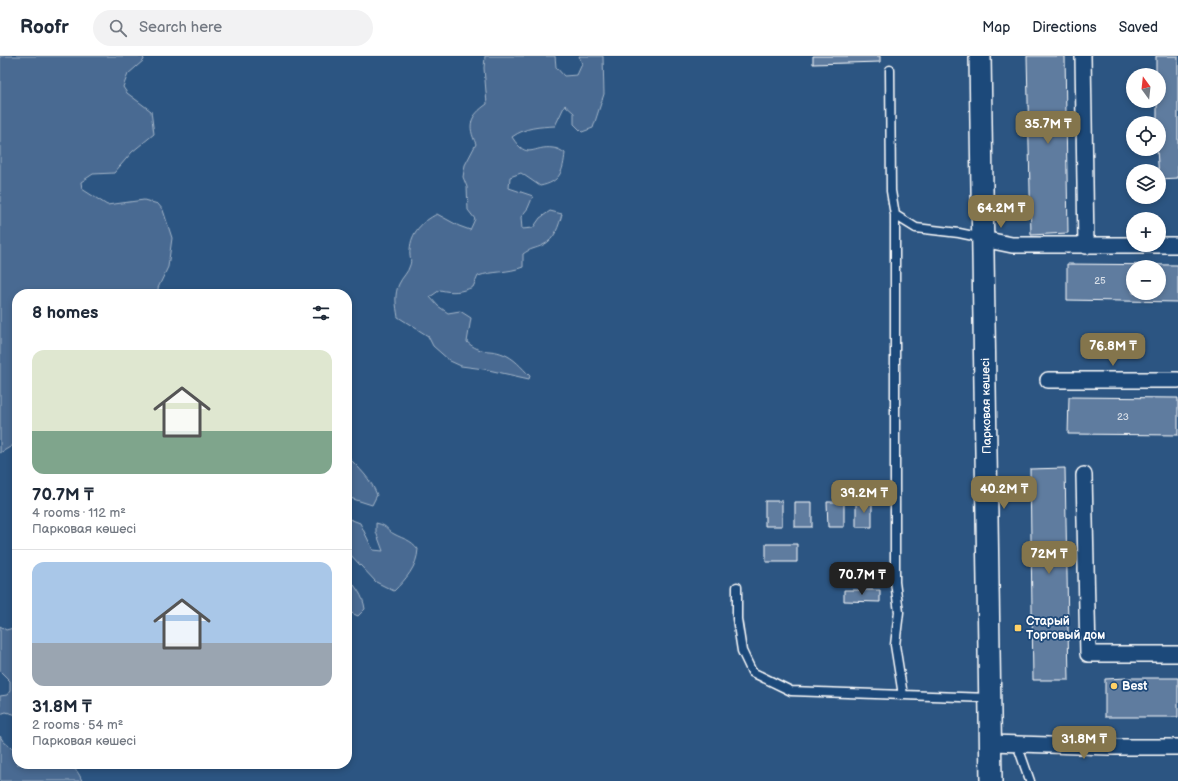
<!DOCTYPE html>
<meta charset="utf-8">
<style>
:root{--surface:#fff;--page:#f2f2f3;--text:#1f2937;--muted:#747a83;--line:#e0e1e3;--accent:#84754c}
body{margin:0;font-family:"Balsamiq Sans",sans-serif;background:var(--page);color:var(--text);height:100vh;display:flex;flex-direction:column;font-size:15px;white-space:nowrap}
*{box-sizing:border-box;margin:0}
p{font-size:13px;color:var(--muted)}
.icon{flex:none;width:22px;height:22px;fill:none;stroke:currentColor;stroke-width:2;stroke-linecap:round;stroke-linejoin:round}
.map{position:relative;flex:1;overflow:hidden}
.panel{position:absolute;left:12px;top:233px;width:340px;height:480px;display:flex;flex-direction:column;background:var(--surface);border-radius:16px;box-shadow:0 2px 6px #0003}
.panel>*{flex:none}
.needle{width:26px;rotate:345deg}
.tools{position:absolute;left:1126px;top:12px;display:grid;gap:8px}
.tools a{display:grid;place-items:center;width:40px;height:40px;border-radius:50%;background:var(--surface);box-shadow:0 2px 6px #0003;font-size:20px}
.price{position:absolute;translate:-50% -34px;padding:0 9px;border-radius:8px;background:var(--accent);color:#fff;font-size:13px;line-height:26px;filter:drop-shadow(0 1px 2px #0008)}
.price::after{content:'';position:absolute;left:50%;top:24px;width:12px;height:9px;margin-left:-6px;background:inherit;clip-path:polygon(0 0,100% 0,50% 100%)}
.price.on{background:#222;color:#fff}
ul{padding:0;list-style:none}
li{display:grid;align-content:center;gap:8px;height:212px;padding:0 20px}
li+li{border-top:1px solid var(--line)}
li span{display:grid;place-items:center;height:124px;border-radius:12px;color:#555}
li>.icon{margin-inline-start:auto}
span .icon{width:72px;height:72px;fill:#fffc;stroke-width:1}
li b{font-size:17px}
h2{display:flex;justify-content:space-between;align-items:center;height:48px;padding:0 20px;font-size:17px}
header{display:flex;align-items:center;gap:24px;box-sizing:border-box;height:56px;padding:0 20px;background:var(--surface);border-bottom:1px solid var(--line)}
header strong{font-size:19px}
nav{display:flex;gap:22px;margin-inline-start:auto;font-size:14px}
.search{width:280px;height:36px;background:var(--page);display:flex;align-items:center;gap:10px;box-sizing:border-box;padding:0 14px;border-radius:22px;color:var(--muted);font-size:15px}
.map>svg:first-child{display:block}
.green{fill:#486b92;stroke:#a4b5c8}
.building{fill:#5e7c9f;stroke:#fff;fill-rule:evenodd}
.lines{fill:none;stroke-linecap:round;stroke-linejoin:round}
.lane-casing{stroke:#fff;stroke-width:11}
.street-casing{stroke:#fff;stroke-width:18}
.secondary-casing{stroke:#fff;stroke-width:24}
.lane{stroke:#1f4a7a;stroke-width:8}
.street{stroke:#1f4a7a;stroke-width:15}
.secondary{stroke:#1f4a7a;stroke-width:21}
.poi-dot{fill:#ffd166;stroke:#1f4a7a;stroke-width:1.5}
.labels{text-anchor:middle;stroke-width:3.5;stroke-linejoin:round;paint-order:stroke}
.number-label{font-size:10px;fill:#d7dee7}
.street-label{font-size:12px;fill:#fff;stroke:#1f4a7a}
.poi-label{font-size:12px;font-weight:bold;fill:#fff;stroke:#1f4a7a;text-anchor:start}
</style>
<header>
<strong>Roofr</strong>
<div class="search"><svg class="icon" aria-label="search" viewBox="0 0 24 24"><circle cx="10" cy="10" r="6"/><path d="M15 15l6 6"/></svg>Search here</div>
<nav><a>Map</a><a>Directions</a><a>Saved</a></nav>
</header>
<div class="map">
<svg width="1178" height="725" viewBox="0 0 1178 725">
<rect width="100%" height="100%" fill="#2c5582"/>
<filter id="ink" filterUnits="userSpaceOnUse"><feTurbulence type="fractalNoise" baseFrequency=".025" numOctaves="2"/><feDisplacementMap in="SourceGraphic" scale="8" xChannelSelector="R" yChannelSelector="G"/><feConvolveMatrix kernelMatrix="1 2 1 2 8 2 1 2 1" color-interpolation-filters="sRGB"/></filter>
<g filter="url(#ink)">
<path class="green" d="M0,0H143L144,4L128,18L123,31L127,37L151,55L154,78L132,96L114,117L93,118L81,126L82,133L107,149L144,144L158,148L163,154L172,182L168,211L158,232L159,238H17V387L0,397Z
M485,0H555L556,11L564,20L577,19L582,8L579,0H603V1L604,38L593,72L582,76L574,68V57L565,49L555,70C539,71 526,71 512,81C528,106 533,89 553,92C557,92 562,95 565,97C563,116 560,126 540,130L521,117L510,121L509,132L533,140L528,152L521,161L522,173L533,172L540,162L550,155L562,158C559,169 555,184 543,189C535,193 531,192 523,198V211C508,217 493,215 478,220L473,231C461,236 453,237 440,234L430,241L438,250L448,257L460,255L471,262L467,286C482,299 488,292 503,298C514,302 521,311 530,320L529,323L484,313L461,310L450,305L433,290L428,280L398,261C396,250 394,238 399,228C402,221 408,217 410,209C412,204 409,199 410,194C411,176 422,166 437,158L459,170L470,174L475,163L468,154L467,131L463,121L465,109L476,88C467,69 470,60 487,48L484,12Z
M347,400C359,412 371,423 377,439L372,449L347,441Z
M347,462L360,467L373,494L383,495L376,476V467C389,470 386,474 394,478C405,484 410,483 418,493C417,511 406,523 394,535L376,526L347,495Z
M347,521C356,531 363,539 365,553L358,560L347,555Z
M0,570L6,574L17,571V659L6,656L0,658V640L7,639L10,635V625L0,615Z
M0,680L3,685L17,697V708C31,708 62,705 73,712C78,715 80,720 82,725H0Z"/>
<path class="building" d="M813,0H880V6L813,8Z
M1027,0H1065L1068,177L1031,179Z
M1156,0H1178V122L1159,123L1157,93H1159V67H1157V45H1159V19H1156Z
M1067,208L1178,209V246L1067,244ZM1133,211H1159V237H1133Z
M1069,341L1178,342V379L1068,378Z
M1065,412L1069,624H1033L1030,413Z
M765,445H782V470H765Z
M795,446H812V471H795Z
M827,446H844V471H828Z
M856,446H872V471H856Z
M766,488H797V506H766Z
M844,534H880V546L844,545Z
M1127,622H1178V661H1105V623Z"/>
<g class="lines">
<defs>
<path id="lane" d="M890,14L891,135L895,159L916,172L959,177L983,182
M895,159V526L899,556L895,589L903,639L989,642
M737,531V563L742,595L752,616L791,635L903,639
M1017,688L1030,725"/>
<path id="street" d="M1083,0L1086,190
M983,183L1012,189H1178
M1048,324H1178
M1084,419L1088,598H1178
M991,687L1110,691H1178"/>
<path id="secondary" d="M980,0L991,725"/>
</defs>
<use href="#lane" class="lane-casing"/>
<use href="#street" class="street-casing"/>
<use href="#secondary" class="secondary-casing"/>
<use href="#lane" class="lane"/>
<use href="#street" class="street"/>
<use href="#secondary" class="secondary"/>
</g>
</g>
<g class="poi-dot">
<rect x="1014" y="568" width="8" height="8" rx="2"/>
<circle cx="1114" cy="630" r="4"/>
</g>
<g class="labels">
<g class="number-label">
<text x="1100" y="228">25</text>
<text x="1123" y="364">23</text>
</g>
<g class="street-label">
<text transform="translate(986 350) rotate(-91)" y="4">Парковая көшесі</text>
</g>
<g class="poi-label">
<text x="1026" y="569">Старый<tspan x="1026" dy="14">Торговый дом</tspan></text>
<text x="1122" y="634">Best</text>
</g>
</g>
</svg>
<div class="tools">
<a><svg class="needle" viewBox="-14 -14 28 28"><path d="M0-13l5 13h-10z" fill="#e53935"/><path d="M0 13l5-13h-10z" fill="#747a83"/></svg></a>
<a><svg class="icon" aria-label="locate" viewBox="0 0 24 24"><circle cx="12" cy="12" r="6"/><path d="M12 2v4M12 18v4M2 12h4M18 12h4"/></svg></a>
<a><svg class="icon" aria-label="layers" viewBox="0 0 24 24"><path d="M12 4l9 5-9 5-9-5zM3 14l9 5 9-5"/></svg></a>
<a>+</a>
<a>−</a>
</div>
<b class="price" style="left:1048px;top:89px">35.7M ₸</b>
<b class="price" style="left:1001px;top:173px">64.2M ₸</b>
<b class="price" style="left:1113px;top:311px">76.8M ₸</b>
<b class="price" style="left:1004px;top:454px">40.2M ₸</b>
<b class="price" style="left:864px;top:458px">39.2M ₸</b>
<b class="price" style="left:1049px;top:519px">72M ₸</b>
<b class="price on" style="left:862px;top:540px">70.7M ₸</b>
<b class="price" style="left:1084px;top:704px">31.8M ₸</b>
<section class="panel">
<h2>8 homes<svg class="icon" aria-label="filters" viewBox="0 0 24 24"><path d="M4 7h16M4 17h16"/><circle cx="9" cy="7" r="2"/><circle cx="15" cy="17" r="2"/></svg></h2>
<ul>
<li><span style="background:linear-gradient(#dfe7d0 65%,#7fa58c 0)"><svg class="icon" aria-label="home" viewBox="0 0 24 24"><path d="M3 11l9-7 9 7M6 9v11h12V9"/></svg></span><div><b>70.7M ₸</b><p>4 rooms · 112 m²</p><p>Парковая көшесі</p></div></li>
<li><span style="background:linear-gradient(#a9c7e8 65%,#9aa5b1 0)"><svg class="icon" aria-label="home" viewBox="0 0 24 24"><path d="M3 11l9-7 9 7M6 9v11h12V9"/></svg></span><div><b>31.8M ₸</b><p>2 rooms · 54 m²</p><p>Парковая көшесі</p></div></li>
</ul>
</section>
</div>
